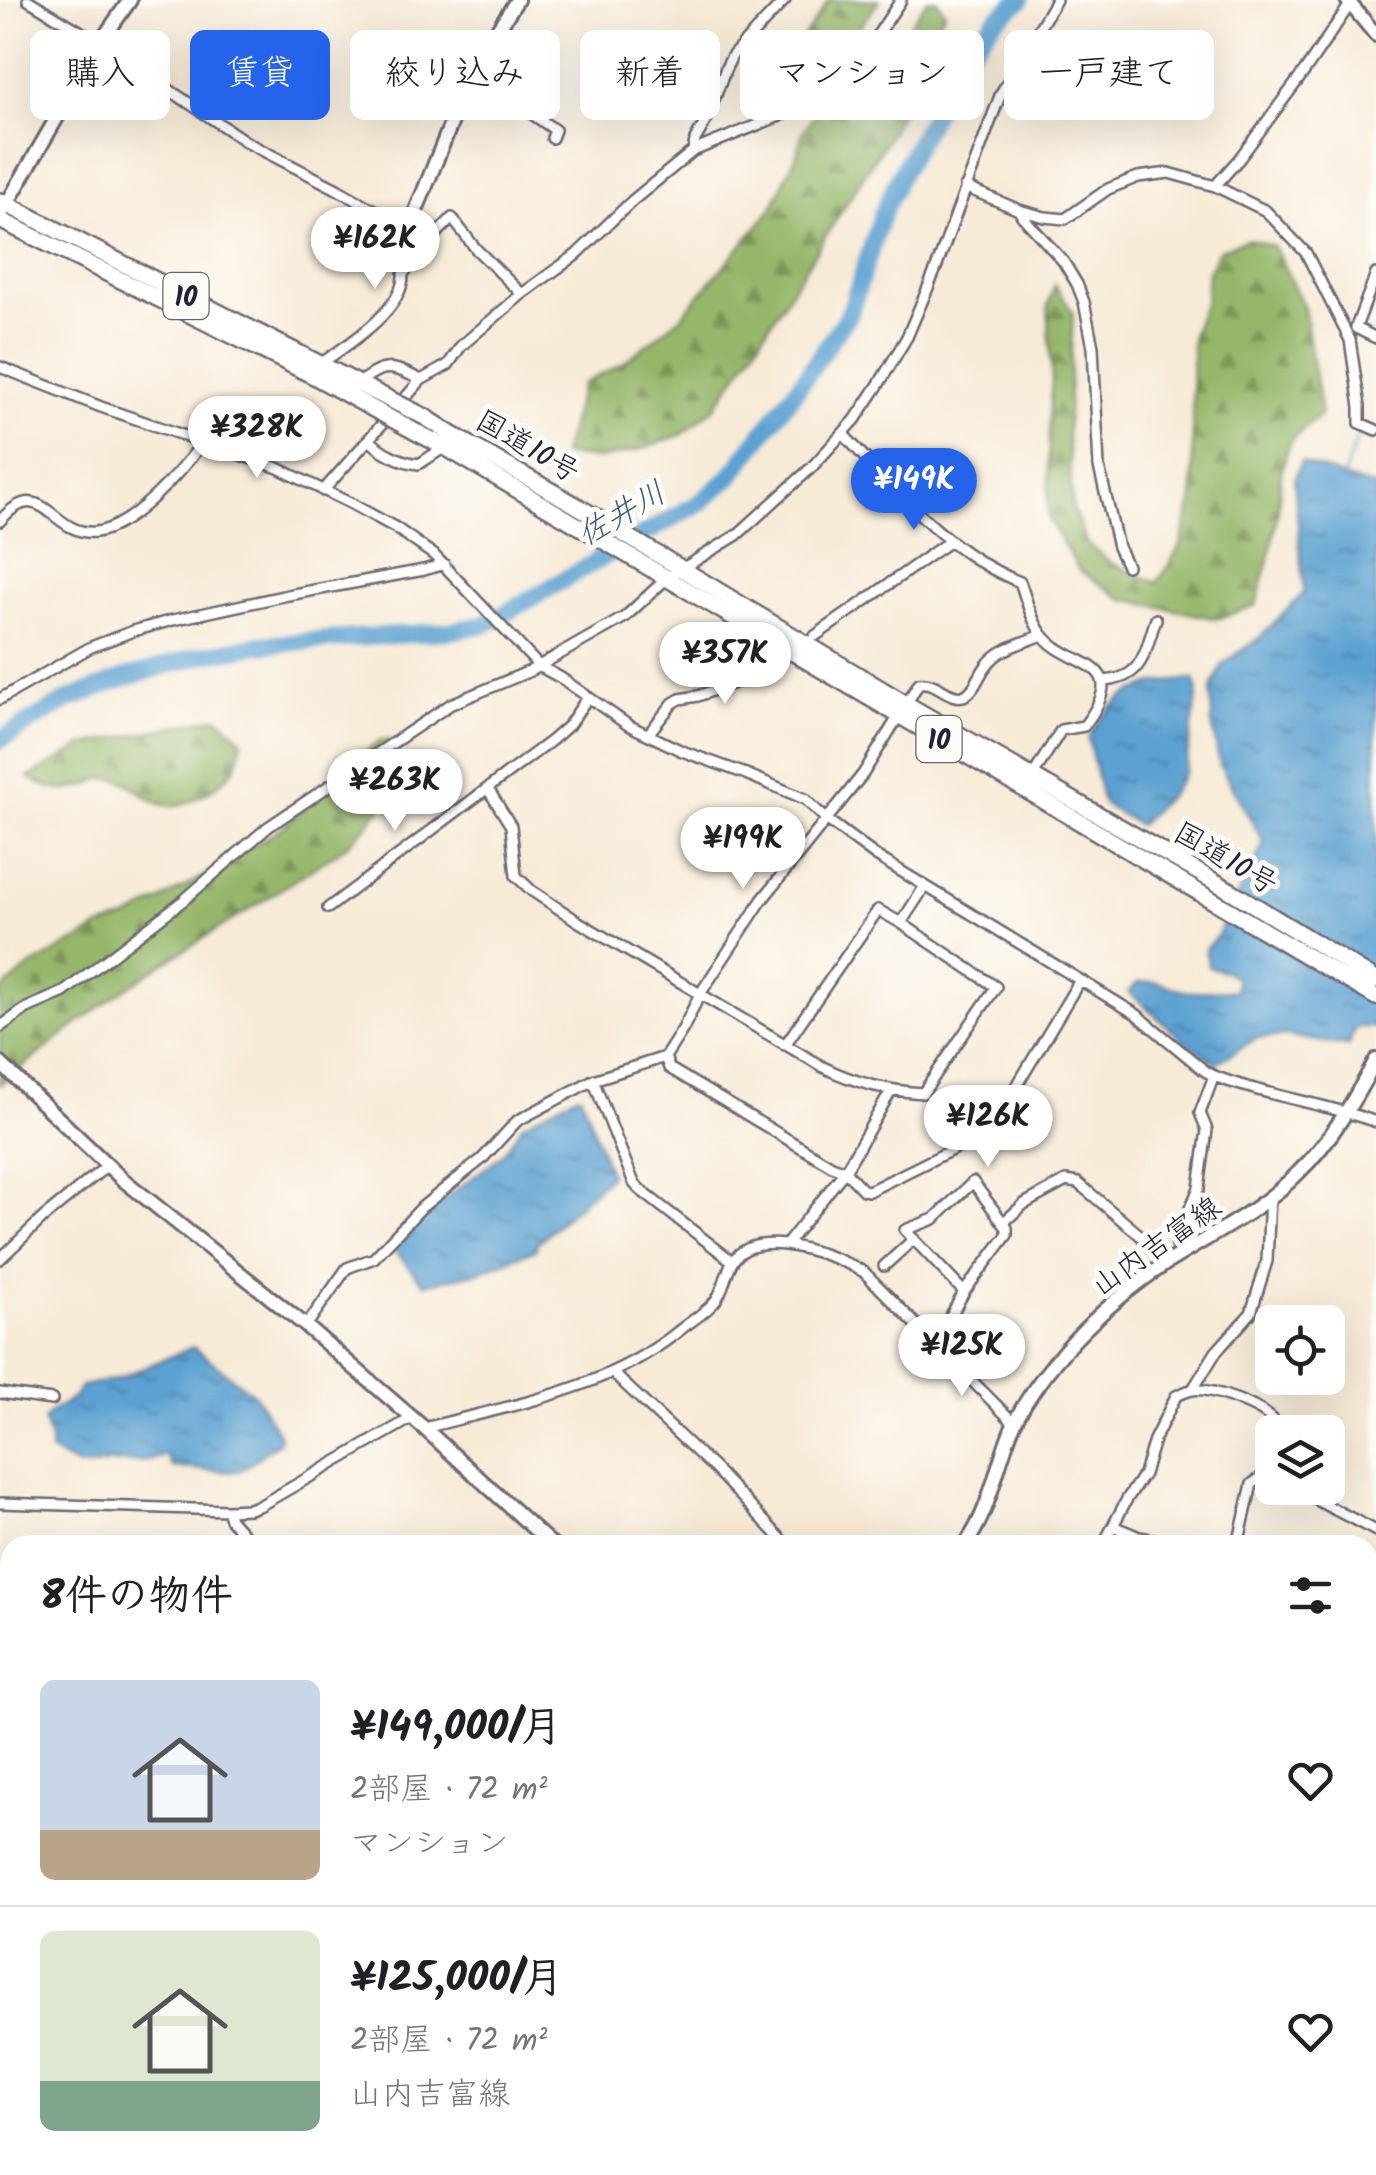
<!DOCTYPE html>
<html lang="ja">
<meta charset="utf-8">
<style>
:root{--surface:#fff;--page:#f6f6f6;--text:#202124;--muted:#757577;--line:#e0e0e0;--accent:#2563eb}
body{margin:0;font-family:Kalam,"Klee One",sans-serif;background:var(--page);color:var(--text);height:100vh;display:flex;flex-direction:column;font-size:38px;white-space:nowrap}
*{box-sizing:border-box;margin:0}
p{font-size:32px;color:var(--muted)}
.icon{flex:none;width:55px;height:55px;fill:none;stroke:currentColor;stroke-width:2;stroke-linecap:round;stroke-linejoin:round}
.map{position:relative;flex:1;overflow:hidden}
.details{position:absolute;left:0px;top:1535px;width:1378px;height:640px;display:flex;flex-direction:column;background:var(--surface);border-radius:30px 30px 0 0;box-shadow:0 10px 40px #0002}
.details>*{flex:none}
.guide{position:absolute;left:30px;top:30px;width:1318px;height:90px;display:flex;gap:20px}
.fabs{position:absolute;left:1255px;top:1305px;display:grid;gap:20px}
.fabs a{display:grid;place-items:center;width:90px;height:90px;border-radius:15px;background:var(--surface);box-shadow:0 10px 40px #0002;font-size:50px}
.price{position:absolute;translate:-50% -85px;padding:0 22px;border-radius:35px;background:#fff;color:#222;font-size:32px;line-height:65px;filter:drop-shadow(0 2px 5px #0008)}
.price::after{content:'';position:absolute;left:50%;top:60px;width:30px;height:22px;margin-left:-15px;background:inherit;clip-path:polygon(0 0,100% 0,50% 100%)}
.price.on{background:var(--accent);color:#fff}
ul{padding:0;list-style:none}
li{display:flex;align-items:center;gap:30px;height:250px;padding:0 40px}
li+li{border-top:2px solid var(--line)}
li span{display:grid;place-items:center;flex:none;width:280px;height:200px;border-radius:15px;color:#555}
li>.icon{margin-inline-start:auto}
span .icon{width:120px;height:120px;fill:#fffc;stroke-width:1}
li b{font-size:42px}
h2{display:flex;justify-content:space-between;align-items:center;height:120px;padding:0 40px;font-size:42px}
.tag{padding:0 35px;border-radius:15px;background:var(--surface);box-shadow:0 10px 40px #0002;font-size:35px;line-height:90px}
.tag.on{background:var(--accent);color:#fff}
.map>svg:first-child{display:block}
.forest{fill:url(#forest-firs);stroke:#5c6c52;stroke-width:2.5}
.water{fill:url(#water-ripples);stroke:#3e6286;stroke-width:2.5}
.lines{fill:none;stroke-linecap:round;stroke-linejoin:round}
.stream{stroke:#5ba1d1;stroke-width:2.5}
.river{stroke:#5ba1d1;stroke-width:18}
.street-casing{stroke:#6d6871;stroke-width:14}
.secondary-casing{stroke:#6d6871;stroke-width:18}
.highway-casing{stroke:#6d6871;stroke-width:20}
.street{stroke:#fff;stroke-width:9}
.secondary{stroke:#fff;stroke-width:12}
.highway{stroke:#fff;stroke-width:15}
.highway-bridge-casing{stroke:#6d6871;stroke-width:20;stroke-linecap:butt}
.highway-bridge{stroke:#fff;stroke-width:15}
.labels{text-anchor:middle;stroke-width:10;stroke-linejoin:round;paint-order:stroke}
.shield{fill:#fdfcf7;stroke:#646373;stroke-width:2.5}
.shield-label{font-size:28px;font-weight:bold;fill:#22223b}
.street-label{font-size:30px;fill:#22223b;stroke:#fdfcf7}
.water-label{font-size:32px;font-style:italic;fill:#3c5b7e;stroke:#fdfcf7}
</style>
<div class="map">
<svg width="1376" height="2175" viewBox="0 0 1376 2175">
<defs>
<pattern id="forest-firs" width="22" height="20" patternUnits="userSpaceOnUse" patternTransform="scale(2.5)"><rect width="22" height="20" fill="#96b76a"/><path d="M5 1l3.5 6h-7zM16 11l3.5 6h-7z" fill="#7a9458"/></pattern>
<pattern id="water-ripples" width="26" height="14" patternUnits="userSpaceOnUse" patternTransform="scale(2.5)"><rect width="26" height="14" fill="#5ba1d1"/><path d="M2 4q2-2 4 0t4 0M15 11q2-2 4 0t4 0" fill="none" stroke="#4b83ab"/></pattern>
</defs>
<rect width="100%" height="100%" fill="#fdfcf7"/>
<filter id="ink" filterUnits="userSpaceOnUse"><feTurbulence type="fractalNoise" baseFrequency=".01" numOctaves="2"/><feDisplacementMap in="SourceGraphic" scale="20" xChannelSelector="R" yChannelSelector="G"/><feConvolveMatrix kernelMatrix="1 2 1 2 8 2 1 2 1" color-interpolation-filters="sRGB"/></filter>
<filter id="wash" filterUnits="userSpaceOnUse"><feTurbulence type="fractalNoise" baseFrequency=".0048" numOctaves="4" result="noise"/><feDisplacementMap in="SourceGraphic" scale="40" xChannelSelector="R" yChannelSelector="G"/><feGaussianBlur stdDeviation="2.25" result="paint"/><feColorMatrix in="noise" values="0 0 0 0 0 0 0 0 0 0 0 0 0 0 0 0 0 1.4 0 .05"/><feComposite in="paint" operator="in"/></filter>
<g filter="url(#wash)">
<rect width="100%" height="100%" fill="#f7ead6"/>
<path class="forest" d="M829,0H880L845,46L818,68L798,55L803,38Z
M927,0H937L945,12L934,30L901,113L882,147L744,365L715,407L683,434L643,449L599,459L562,455L582,384L622,364L680,318L771,210L797,154L802,133L815,114L846,83L871,65L900,39Z
M1248,239L1274,246L1304,308L1321,414L1290,441L1281,473L1278,511L1269,559L1256,605L1217,619L1123,599L1079,570L1048,518L1049,417L1052,380L1048,305L1055,285L1073,313L1067,435L1073,510L1087,544L1111,563L1157,583L1181,545L1193,498L1192,335L1206,299L1208,272L1219,250Z
M218,717L242,740C240,749 239,762 233,770C218,788 181,814 158,803C141,796 130,779 110,778C101,778 96,781 88,785C65,793 48,791 29,777L85,745Z
M381,740H390C412,774 373,824 347,845C333,856 317,865 302,875C251,910 198,940 147,974C96,1008 48,1047 0,1085V992L28,968L101,927L129,918L211,872L284,826L354,761Z"/>
<path class="water" d="M1301,462L1376,488V1027H1355L1349,1046L1287,1036L1257,1038L1216,1063L1184,1041L1129,992L1137,983L1156,982L1187,992L1236,990V978L1225,971L1209,967L1205,949L1217,936L1264,843L1220,766L1212,724L1211,690L1223,664L1259,638L1304,593L1294,479Z
M1194,679L1198,691L1185,771L1172,792L1139,825L1103,804L1088,738C1103,712 1123,691 1154,684C1167,681 1181,681 1194,679Z
M576,1095H581L610,1176L537,1243L536,1249L477,1273L424,1284L394,1250L425,1214L502,1155L523,1124Z
M193,1347L255,1395L279,1435V1442L241,1470L231,1472L172,1467L166,1455L148,1461L108,1463L89,1467L78,1466L51,1452V1443L44,1421C53,1402 69,1411 81,1386L117,1379Z"/>
<g class="lines">
<path class="stream" d="M1343,476L1359,433L1376,440"/>
<path class="river" d="M0,740L68,700L125,678L202,655L259,645L451,631L486,624L701,502L730,477L802,382L850,312L883,212L900,175L964,58L996,19L1021,0
M1368,1592L1376,1590
M1368,1987L1376,1979
M927,2175L931,2165
M1183,2175L1190,2165"/>
</g>
</g>
<g filter="url(#ink)">
<g class="lines">
<defs>
<path id="street" d="M28,0L100,43L248,143L337,189L381,214L399,222L411,223L437,232
M469,79L509,98L555,130L552,138
M693,151L695,140L707,119L726,68L732,56L785,0
M1215,186L1266,211L1306,253L1350,340L1360,407V423L1376,430
M965,187L1019,210L1045,217L1065,219L1108,189L1138,177L1169,173L1215,186L1239,159L1304,72L1351,3
M1019,210L1022,216L1063,261L1077,284L1084,302L1093,347L1099,467L1118,547L1127,566
M1356,327L1376,274
M1356,328L1376,338
M320,364C346,346 405,309 403,274L426,245L452,218L476,249L522,294
M0,367L101,407L278,468L352,504L396,528L434,555L539,666L561,678L628,725L682,751L746,774L805,799L826,819L876,856L1136,1014L1205,1071C1219,1080 1235,1083 1251,1088C1292,1100 1335,1107 1376,1122
M357,385C382,363 392,365 421,380
M843,434C895,489 948,554 1020,582C1026,598 1031,620 1042,634C1068,670 1136,657 1084,726L1061,730L1032,777
M369,439C380,452 401,462 419,464L445,447
M323,491L421,380L448,365L461,346L522,294L576,255L632,201L693,151L787,113L819,95L869,48L901,0
M0,521C43,472 51,537 96,532C132,528 182,470 203,442
M815,636L950,541
M1102,681C1144,679 1144,653 1156,619
M0,699L91,647L133,631L173,620L288,595L424,570L444,564
M649,733L673,703L680,699L698,696L745,679L781,656
M488,789L511,826L516,876L532,891L579,922L823,1067C855,1083 888,1091 923,1093L996,987L901,923L925,886
M328,908L552,740L569,725L588,697
M0,1027L27,1008L64,992L184,900L268,827L451,704L530,671L625,617L667,578L737,535L811,468L855,420L879,384L907,337L935,271L1001,93L1056,0
M785,1045L878,910L901,923
M665,1057L669,1068L832,1166L845,1171L863,1190L869,1191L990,1131L1080,980
M593,1080L634,1183L639,1189L732,1261
M1003,1223L1024,1204L1066,1181L1078,1183L1141,1236L1165,1264
M786,1245L845,1171L891,1091
M1179,1255L1176,1240L1199,1188L1207,1130L1200,1113L1214,1076
M0,1259L44,1217L108,1165
M884,1266L914,1239
M306,1326L347,1268L374,1258L422,1207L482,1159L517,1121L593,1080L665,1057L683,1029L700,994L762,900L863,774L919,683C936,680 949,700 963,696C975,692 979,674 987,665C999,648 1023,643 1042,635
M935,1344L964,1292L1007,1235V1228L973,1182L934,1219L905,1230L964,1292
M613,1373L715,1469L787,1545
M1193,1389L1216,1352L1251,1313L1267,1261L1270,1196
M0,1393L52,1400
M424,1428C515,1404 605,1391 680,1330C691,1321 708,1311 716,1300C728,1283 725,1259 747,1249C778,1235 836,1256 864,1272L1014,1423
M1272,1456V1476
M1293,1488L1376,1531
M0,1503L227,1510
M1113,1526L1139,1537L1187,1545
M253,1545L230,1519L227,1510L249,1509L261,1505L412,1418
M1103,1545L1127,1499L1144,1474L1154,1440L1176,1396C1181,1394 1186,1391 1192,1390C1211,1387 1263,1407 1275,1422L1274,1432
M1238,1545L1252,1484L1259,1479L1271,1476
M0,1672H10
M1368,1792L1376,1797
M1368,1843L1376,1830
M0,2065L10,2078
M77,2165L83,2175
M392,2175L419,2165
M1169,2175L1175,2165
M1196,2175L1203,2165"/>
<path id="secondary" d="M1347,0L1376,35
M0,216L100,43L130,0
M411,223L475,64L517,0
M0,1063L121,1178L306,1326L424,1428L552,1545
M965,1545C991,1510 996,1465 1013,1426C1027,1394 1060,1354 1085,1329C1110,1304 1139,1281 1168,1262C1212,1234 1262,1210 1299,1172C1332,1140 1354,1100 1376,1060
M0,2055L10,2050
M1368,2088L1376,2093"/>
<path id="highway" d="M0,201L371,390
M0,220L314,376L366,405
M425,417L453,435L579,507L906,704L1231,891L1376,980
M414,431L445,447L1376,997"/>
</defs>
<use href="#street" class="street-casing"/>
<use href="#secondary" class="secondary-casing"/>
<use href="#highway" class="highway-casing"/>
<use href="#street" class="street"/>
<use href="#secondary" class="secondary"/>
<use href="#highway" class="highway"/>
<defs>
<path id="highway-bridge" d="M371,390L425,417
M366,405L414,431"/>
</defs>
<use href="#highway-bridge" class="highway-bridge-casing"/>
<use href="#highway-bridge" class="highway-bridge"/>
</g>
</g>
<g class="labels">
<g class="shield">
<rect x="163.5" y="273" width="45" height="46" rx="8"/>
<rect x="916.5" y="716" width="45" height="46" rx="8"/>
</g>
<g class="shield-label">
<text x="186" y="306">10</text>
<text x="939" y="749">10</text>
</g>
<g class="street-label">
<text transform="translate(528 446) rotate(30)" y="10">国道10号</text>
<text transform="translate(1226 858) rotate(30)" y="10">国道10号</text>
<text transform="translate(1156 1246) rotate(-35)" y="10">山内吉富線</text>
</g>
<g class="water-label">
<text transform="translate(621 513) rotate(-30)" y="11">佐井川</text>
</g>
</g>
</svg>
<div class="fabs">
<a><svg class="icon" aria-label="locate" viewBox="0 0 24 24"><circle cx="12" cy="12" r="6"/><path d="M12 2v4M12 18v4M2 12h4M18 12h4"/></svg></a>
<a><svg class="icon" aria-label="layers" viewBox="0 0 24 24"><path d="M12 4l9 5-9 5-9-5zM3 14l9 5 9-5"/></svg></a>
</div>
<b class="price" style="left:375px;top:292px">¥162K</b>
<b class="price" style="left:257px;top:481px">¥328K</b>
<b class="price on" style="left:914px;top:533px">¥149K</b>
<b class="price" style="left:725px;top:707px">¥357K</b>
<b class="price" style="left:395px;top:834px">¥263K</b>
<b class="price" style="left:743px;top:892px">¥199K</b>
<b class="price" style="left:988px;top:1170px">¥126K</b>
<b class="price" style="left:962px;top:1399px">¥125K</b>
<div class="guide">
<a class="tag">購入</a>
<a class="tag on">賃貸</a>
<a class="tag">絞り込み</a>
<a class="tag">新着</a>
<a class="tag">マンション</a>
<a class="tag">一戸建て</a>
</div>
<section class="details">
<h2>8件の物件<svg class="icon" aria-label="filters" viewBox="0 0 24 24"><path d="M4 7h16M4 17h16"/><circle cx="9" cy="7" r="2"/><circle cx="15" cy="17" r="2"/></svg></h2>
<ul>
<li><span style="background:linear-gradient(#c9d6e8 75%,#b9a48a 0)"><svg class="icon" aria-label="home" viewBox="0 0 24 24"><path d="M3 11l9-7 9 7M6 9v11h12V9"/></svg></span><div><b>¥149,000/月</b><p>2部屋 · 72 m²</p><p>マンション</p></div><svg class="icon" aria-label="heart" viewBox="0 0 24 24"><path d="M12 20l-8-8c-3-5 5-10 8-4 3-6 11-1 8 4z"/></svg></li>
<li><span style="background:linear-gradient(#dfe7d0 75%,#7fa58c 0)"><svg class="icon" aria-label="home" viewBox="0 0 24 24"><path d="M3 11l9-7 9 7M6 9v11h12V9"/></svg></span><div><b>¥125,000/月</b><p>2部屋 · 72 m²</p><p>山内吉富線</p></div><svg class="icon" aria-label="heart" viewBox="0 0 24 24"><path d="M12 20l-8-8c-3-5 5-10 8-4 3-6 11-1 8 4z"/></svg></li>
</ul>
</section>
</div>
